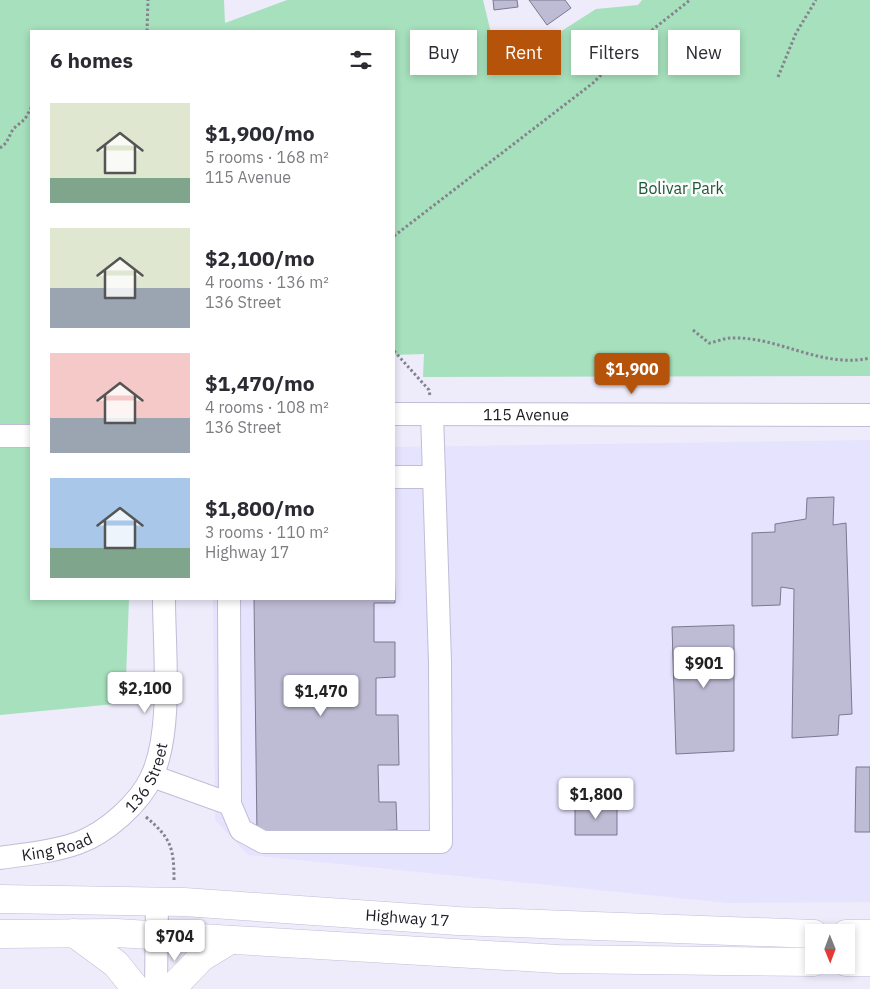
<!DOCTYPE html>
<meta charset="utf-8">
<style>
:root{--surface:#fff;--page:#f2f2f3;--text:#2b2b33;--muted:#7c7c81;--accent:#b45309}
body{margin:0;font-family:"IBM Plex Sans",sans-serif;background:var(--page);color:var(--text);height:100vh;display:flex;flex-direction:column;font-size:19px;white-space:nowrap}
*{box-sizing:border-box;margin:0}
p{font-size:16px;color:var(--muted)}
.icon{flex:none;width:28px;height:28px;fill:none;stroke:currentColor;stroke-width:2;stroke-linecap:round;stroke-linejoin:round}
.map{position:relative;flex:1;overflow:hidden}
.sheet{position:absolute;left:30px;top:30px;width:365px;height:570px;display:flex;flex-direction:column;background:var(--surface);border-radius:0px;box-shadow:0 2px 8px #0003}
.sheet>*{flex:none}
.hud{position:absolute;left:410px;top:30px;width:385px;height:45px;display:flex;gap:10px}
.needle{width:32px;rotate:179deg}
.tools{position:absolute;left:805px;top:924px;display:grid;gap:10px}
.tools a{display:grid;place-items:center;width:50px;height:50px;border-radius:0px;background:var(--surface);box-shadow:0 2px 8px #0003;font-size:25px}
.price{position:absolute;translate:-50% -42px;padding:0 11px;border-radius:5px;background:#fff;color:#222;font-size:16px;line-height:32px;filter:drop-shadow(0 1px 2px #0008)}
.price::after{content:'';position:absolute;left:50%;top:30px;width:15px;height:11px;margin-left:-8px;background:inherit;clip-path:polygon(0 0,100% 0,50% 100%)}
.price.selected{background:var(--accent);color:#fff}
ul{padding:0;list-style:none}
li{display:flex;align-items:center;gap:15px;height:125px;padding:0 20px}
li span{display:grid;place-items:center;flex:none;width:140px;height:100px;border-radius:0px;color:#555}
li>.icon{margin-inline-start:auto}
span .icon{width:60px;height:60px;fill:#fffc;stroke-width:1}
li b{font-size:21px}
h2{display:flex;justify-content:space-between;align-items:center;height:60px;padding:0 20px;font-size:21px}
.chip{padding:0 18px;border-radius:0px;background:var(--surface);box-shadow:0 2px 8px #0003;font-size:18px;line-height:45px}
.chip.selected{background:var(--accent);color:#fff}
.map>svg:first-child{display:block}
.built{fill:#e6e3fe}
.green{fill:#a6e0bc}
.building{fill:#bebbd4;stroke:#7b7890}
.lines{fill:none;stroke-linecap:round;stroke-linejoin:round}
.minor-casing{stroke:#c0bdd6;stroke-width:24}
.highway-casing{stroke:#c0bdd6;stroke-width:29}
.path{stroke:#85838f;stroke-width:3;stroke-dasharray:2.5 2.5;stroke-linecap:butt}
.minor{stroke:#fff;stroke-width:22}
.highway{stroke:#fff;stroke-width:28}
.labels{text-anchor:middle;stroke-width:5;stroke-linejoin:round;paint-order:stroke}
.park-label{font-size:16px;fill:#1a5838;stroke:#fbfbfb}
.street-label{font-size:16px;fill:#1e1d26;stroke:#fbfbfb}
</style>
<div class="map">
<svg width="870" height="989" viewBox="0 0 870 989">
<rect width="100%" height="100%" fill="#eeecfb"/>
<path class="built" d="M870,440V902L728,903L248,855L215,820L213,599H394V447Z"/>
<path class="green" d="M0,0H224L225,23L287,0H483L500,70L596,9L638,5L642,0H870V376L423,377L424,354L394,355V31H31V599H129L125,703L0,715Z"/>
<path class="building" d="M493,0H517L518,7L494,10Z
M529,0H565L571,8L547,25Z
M834,497L833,525L846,523L852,714L839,715L838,735L792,738L794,589L781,587L780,605L752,606V533L775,532V524L806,519L807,498Z
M394,553L395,603H374V642H395V677L376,678V715H398L399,765H378L379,802H396L397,830L257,835L254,599H394Z
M734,625V751L676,754L672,627Z
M856,767H870V832H855Z
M575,805L617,806V835H575Z"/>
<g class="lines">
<defs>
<g id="minor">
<path id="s1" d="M394,414L870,415"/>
<path d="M0,436H31"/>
<path d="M394,477H434"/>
<path d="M229,599L230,804L241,830L263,842H441L440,662L432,414"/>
<path d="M152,776L230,804"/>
<path id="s2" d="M0,858C26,854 53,852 78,843C106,833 140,803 152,776C173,730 164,649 164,599"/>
<path d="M156,989L157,901"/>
</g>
<g id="highway">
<path id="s3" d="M0,899L184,902L458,921L814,934"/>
<path d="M74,933L116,964L136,989"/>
<path d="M0,934L116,933L558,959L814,962"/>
<path d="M846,934H870"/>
<path d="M846,962H870"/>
<path d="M171,989L202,957L230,940"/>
</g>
</defs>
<use href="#minor" class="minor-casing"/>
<use href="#highway" class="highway-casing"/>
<path class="path" d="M147,31L148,0
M778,77L796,33L816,0
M0,148L6,143L13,129L25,119L31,108
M394,236L593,83L623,53L690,0
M693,330L709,343C716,342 724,338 731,338C779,336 821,369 870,358
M394,351L429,390L430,396
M146,817C171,838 174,848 174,880"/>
<use href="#minor" class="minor"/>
<use href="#highway" class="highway"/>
</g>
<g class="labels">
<g class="park-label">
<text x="681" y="194">Bolivar Park</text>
</g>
<g class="street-label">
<text dy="6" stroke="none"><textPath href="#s1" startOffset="132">115 Avenue</textPath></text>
<text dy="6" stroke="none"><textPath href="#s2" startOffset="178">136 Street</textPath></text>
<text dy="6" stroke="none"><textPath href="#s2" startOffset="58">King Road</textPath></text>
<text dy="6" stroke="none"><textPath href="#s3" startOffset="408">Highway 17</textPath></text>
</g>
</g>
</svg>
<div class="tools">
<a><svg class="needle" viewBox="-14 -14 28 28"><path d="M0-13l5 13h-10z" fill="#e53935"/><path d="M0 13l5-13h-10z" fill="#7c7c81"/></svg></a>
</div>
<b class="price selected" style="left:632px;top:395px">$1,900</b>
<b class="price" style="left:704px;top:689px">$901</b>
<b class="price" style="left:145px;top:714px">$2,100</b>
<b class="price" style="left:321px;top:717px">$1,470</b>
<b class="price" style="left:596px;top:820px">$1,800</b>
<b class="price" style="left:175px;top:962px">$704</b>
<div class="hud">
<a class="chip">Buy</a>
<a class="chip selected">Rent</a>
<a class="chip">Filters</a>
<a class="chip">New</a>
</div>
<section class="sheet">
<h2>6 homes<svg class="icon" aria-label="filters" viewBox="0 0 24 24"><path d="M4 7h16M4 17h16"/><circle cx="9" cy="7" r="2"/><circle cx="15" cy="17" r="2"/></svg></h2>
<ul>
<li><span style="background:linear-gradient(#dfe7d0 75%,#7fa58c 0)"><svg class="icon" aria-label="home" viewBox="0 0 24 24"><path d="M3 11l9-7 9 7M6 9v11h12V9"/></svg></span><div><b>$1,900/mo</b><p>5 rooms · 168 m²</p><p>115 Avenue</p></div></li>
<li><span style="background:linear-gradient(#dfe7d0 60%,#9aa5b1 0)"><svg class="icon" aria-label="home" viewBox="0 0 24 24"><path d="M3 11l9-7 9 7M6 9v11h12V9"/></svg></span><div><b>$2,100/mo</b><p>4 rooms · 136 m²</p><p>136 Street</p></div></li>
<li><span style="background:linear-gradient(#f6c9c9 65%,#9aa5b1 0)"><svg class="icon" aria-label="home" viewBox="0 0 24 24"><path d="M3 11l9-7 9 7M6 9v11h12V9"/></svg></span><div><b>$1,470/mo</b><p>4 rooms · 108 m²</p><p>136 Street</p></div></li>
<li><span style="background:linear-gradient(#a9c7e8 70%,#7fa58c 0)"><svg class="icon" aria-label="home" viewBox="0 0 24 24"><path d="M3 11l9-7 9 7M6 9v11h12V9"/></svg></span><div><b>$1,800/mo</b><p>3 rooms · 110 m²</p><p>Highway 17</p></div></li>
</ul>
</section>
</div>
